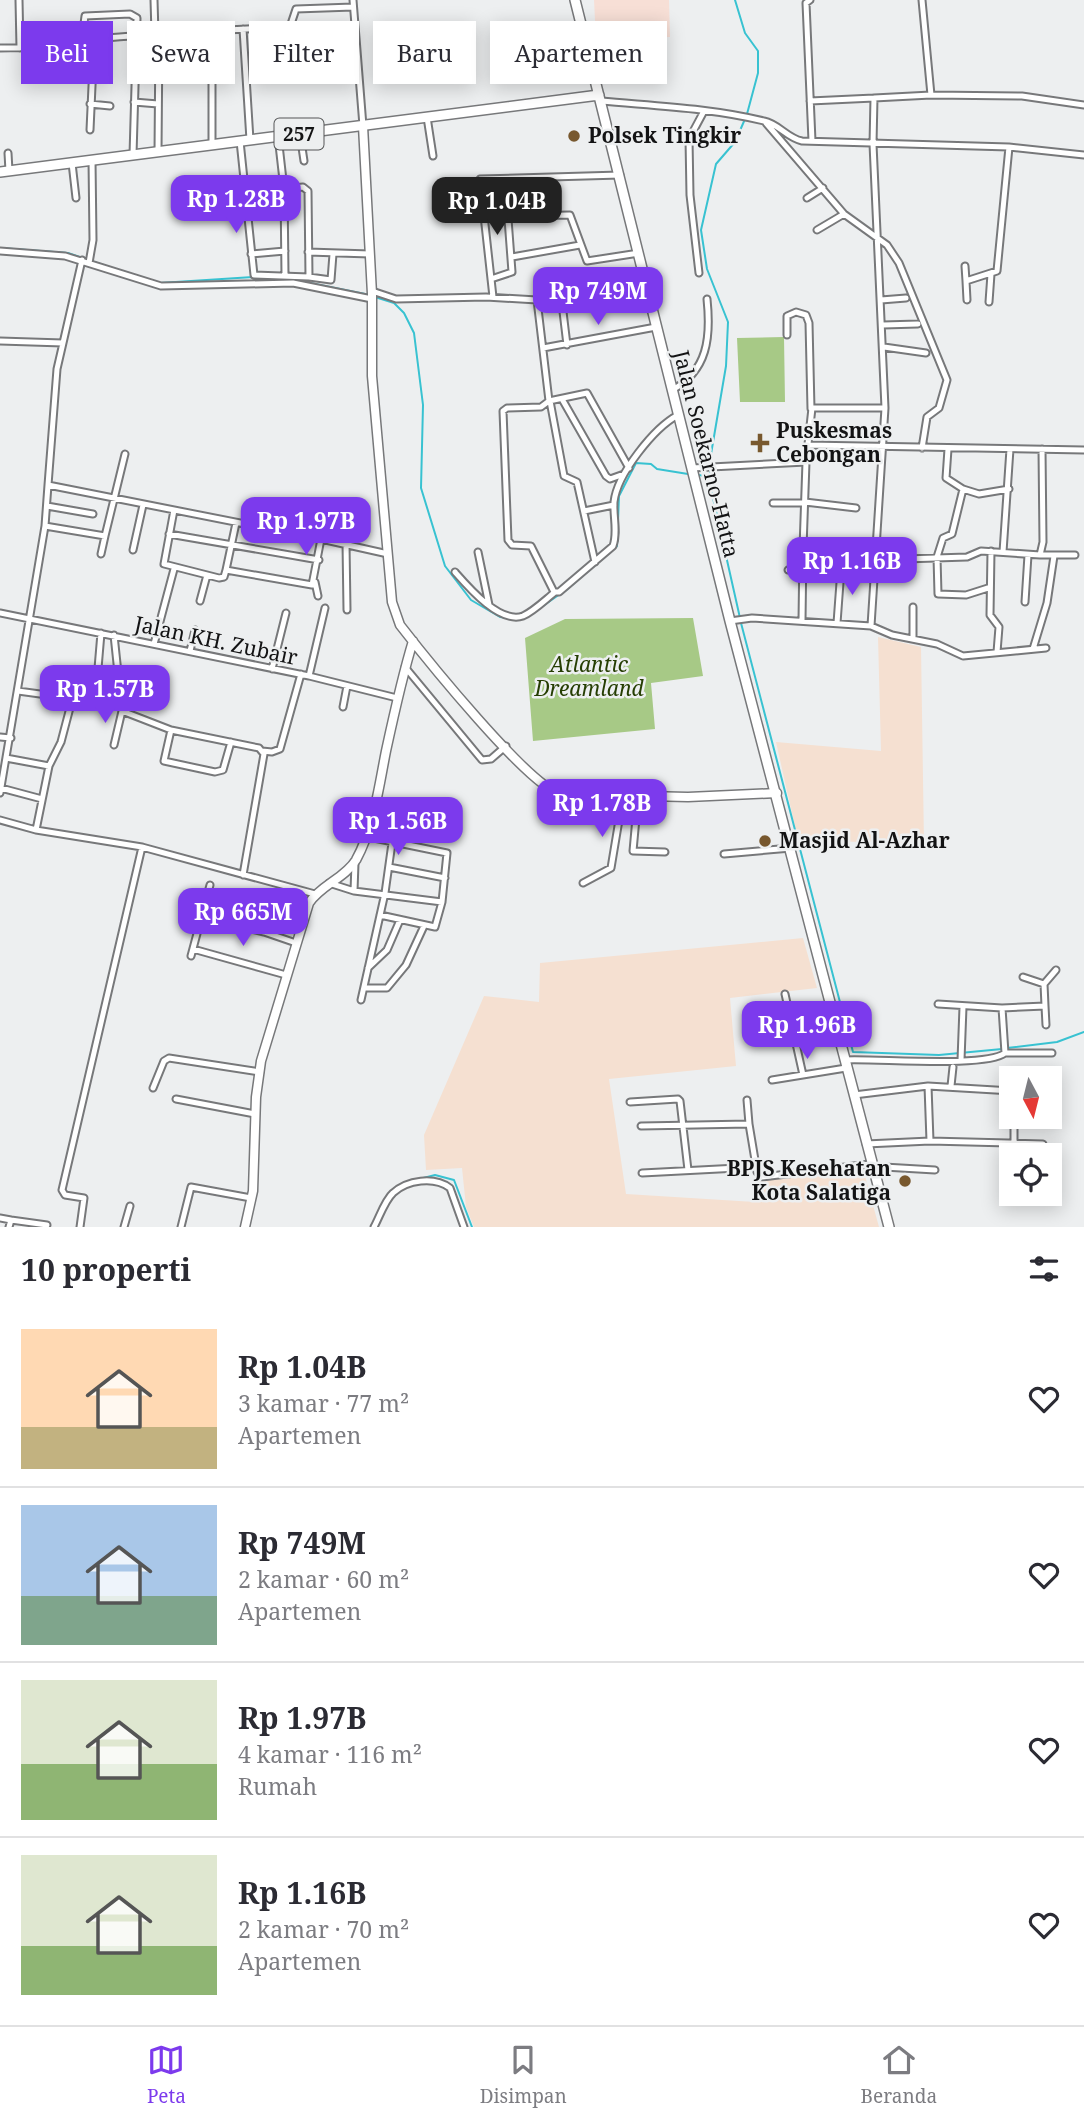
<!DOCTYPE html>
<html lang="id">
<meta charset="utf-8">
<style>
:root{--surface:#fff;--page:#f7f7f7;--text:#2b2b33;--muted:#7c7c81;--line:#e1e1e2;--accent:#7c3aed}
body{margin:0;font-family:"Noto Serif",serif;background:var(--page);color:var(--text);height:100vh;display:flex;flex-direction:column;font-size:26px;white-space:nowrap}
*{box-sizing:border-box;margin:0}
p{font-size:23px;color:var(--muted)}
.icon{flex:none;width:38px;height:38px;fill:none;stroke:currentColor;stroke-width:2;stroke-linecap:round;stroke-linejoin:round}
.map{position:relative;height:1227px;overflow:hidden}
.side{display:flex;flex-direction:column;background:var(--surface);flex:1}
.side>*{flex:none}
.guide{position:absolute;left:21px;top:21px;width:700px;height:63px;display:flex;gap:14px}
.needle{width:46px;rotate:173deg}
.tools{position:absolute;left:999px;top:1066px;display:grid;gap:14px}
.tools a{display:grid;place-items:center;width:63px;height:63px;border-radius:0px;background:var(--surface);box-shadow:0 4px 18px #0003;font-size:35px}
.price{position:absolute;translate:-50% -60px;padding:0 16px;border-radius:14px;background:var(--accent);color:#fff;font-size:23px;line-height:46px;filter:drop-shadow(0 2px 4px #0008)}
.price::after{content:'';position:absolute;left:50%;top:42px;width:21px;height:16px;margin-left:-10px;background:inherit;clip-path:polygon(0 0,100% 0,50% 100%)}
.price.active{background:#222;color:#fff}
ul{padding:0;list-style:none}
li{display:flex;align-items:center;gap:21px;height:175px;padding:0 21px}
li+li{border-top:2px solid var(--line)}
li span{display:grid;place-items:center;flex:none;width:196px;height:140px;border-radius:0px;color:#555}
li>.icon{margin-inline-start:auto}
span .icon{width:84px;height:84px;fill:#fffc;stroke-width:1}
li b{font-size:30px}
h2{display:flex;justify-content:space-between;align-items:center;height:84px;padding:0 21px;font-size:30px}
.pill{padding:0 24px;border-radius:0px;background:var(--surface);box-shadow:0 4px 18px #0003;font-size:24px;line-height:63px}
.pill.active{background:var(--accent);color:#fff}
.dock{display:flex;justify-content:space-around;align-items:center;height:98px;border-top:2px solid var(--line);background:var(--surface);font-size:19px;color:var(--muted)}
.dock a{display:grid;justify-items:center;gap:4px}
.dock .active{color:var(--accent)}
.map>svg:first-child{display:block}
.industrial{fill:#f5e0d1}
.medical{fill:#f7dfd6}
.green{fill:#a7c986}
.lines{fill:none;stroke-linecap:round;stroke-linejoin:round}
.stream{stroke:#38c2d1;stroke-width:2}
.street-casing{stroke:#77787a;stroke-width:9}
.secondary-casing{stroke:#77787a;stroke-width:11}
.primary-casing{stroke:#77787a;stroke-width:12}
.street{stroke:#fff;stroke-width:5}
.secondary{stroke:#fff;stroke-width:8}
.primary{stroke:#fff;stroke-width:9}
.poi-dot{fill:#78582e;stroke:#edeff0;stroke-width:2.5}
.labels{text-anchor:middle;stroke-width:5;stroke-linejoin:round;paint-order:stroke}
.shield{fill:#edeff0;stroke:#545556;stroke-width:2}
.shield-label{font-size:19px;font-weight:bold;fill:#131314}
.poi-label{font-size:21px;font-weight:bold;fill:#131314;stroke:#edeff0;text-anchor:start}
.street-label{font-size:21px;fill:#131314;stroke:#edeff0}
.park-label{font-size:21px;font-style:italic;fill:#263e03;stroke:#edeff0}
</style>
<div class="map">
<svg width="1084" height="1227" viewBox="0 0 1084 1227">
<rect width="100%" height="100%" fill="#edeff0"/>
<path class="industrial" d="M878,637L921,647L924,844L798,840L776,742L881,751Z
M803,938L817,988L730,998L736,1066L609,1079L626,1194L755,1202L754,1179L862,1165L879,1227H474L466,1207L462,1168L426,1170L424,1135L484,996L539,1002L540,963Z"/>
<path class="medical" d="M594,0H669L670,37L596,40Z"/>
<path class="green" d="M784,337L785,402H740L737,338Z
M693,618L703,676L651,683L655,729L533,741L525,638L565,619Z"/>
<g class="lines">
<path class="stream" d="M735,0L745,33L758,51V73L747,114
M0,248L68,253L118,270
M147,279L160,283L253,277
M290,279L370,295
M375,297L394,303L404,313L414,333L423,405L421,488L445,566L471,600L500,617L522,619
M697,475L709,476
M565,591L617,546L619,496L636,463L651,464L657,469L688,474
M533,613L560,594
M740,618L711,489L710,460L726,366L728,322L707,269L701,230L716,164L735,142L745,119
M741,623L853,1052L939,1055L1002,1049
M1007,1048L1057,1042L1084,1032
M408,1182L435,1175L454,1180L472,1227
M371,1227L386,1197"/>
<defs>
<path id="street" d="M19,0L20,48
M154,0L155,34
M353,0L363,126
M810,0L806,3L812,141
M243,29L250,140
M81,46L85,16L130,14L137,18L133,155
M0,48L81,46C92,46 95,39 106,38C166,33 226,30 286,27L291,24L296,9L353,7
M212,83V145
M931,95L1022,96L1084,105
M601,101C655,106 711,108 764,121C779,124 787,138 802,141L1009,147L1084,155
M810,101L874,98
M134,102L158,104
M90,104L110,106
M427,117L433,156
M766,123L844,214L887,245L899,263L947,380L939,408L927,417L922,448
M90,130L94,42
M300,134L304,161
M240,141L254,275L309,277L308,191L303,187L284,189L278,136
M158,152L159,34
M8,153L9,171
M72,163L76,198
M284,189L285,275
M807,198L823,188
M509,216L570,215L587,261L639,253
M817,230L844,214
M0,251L65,256L161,286L293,283L372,299
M308,252L370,254
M251,254L285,251
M512,257L580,245
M89,263L93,240L92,160
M965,266L966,281
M699,273L690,195L689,139L704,111
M309,277L331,280L333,254
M491,279L512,272L505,179
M372,291L396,299L486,297L537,300L645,279
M561,295L567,345
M493,297L480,179L620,175
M537,300L549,401L541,407L507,408L503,411L508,540L512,545L531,546L554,592H559L613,546C618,532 613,517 614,502C617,474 654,428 678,415
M881,300L906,298
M967,300L966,281L997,271L1009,147
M989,302L991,274
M883,325L918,324
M787,335V316L796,312L806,315L809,323L811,409
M0,341L63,343L57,369L48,485
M63,343L82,260
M884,347L926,353
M543,348L656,327
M672,390C708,371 711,337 707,299
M562,399L606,476L610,479L624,474
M549,401L587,393L629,468
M550,401L564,476L577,482L595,562
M807,445L1084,450
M948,449L946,478L963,489L952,534L943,538L937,557L938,594L966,595L988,588
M806,462L803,548L840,552
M692,468L806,462L812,408H885
M963,489L979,494L1009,489
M805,502L856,508
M773,503H805
M47,506L93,514
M174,510L164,564L219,578L224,577L226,570
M584,511L614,505
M236,523L226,570L312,585L321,539L388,554
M45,526L105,536L125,454
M169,534L319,560
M346,543L347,610
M133,550L143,505
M991,551L990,615L999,627L997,652
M478,552L489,605
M1003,552L1010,449
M101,554L105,536
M1040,555H1075
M873,560L967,557L981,551L1040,555L1043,542L1042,449
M788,570L873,568
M455,572C469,588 500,624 523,616C534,611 545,600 555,592
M315,582L318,596
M200,601L207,575
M1025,602L1028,555
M0,613L309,676L397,698
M730,621L752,618L871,626L885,408L873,144L874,98L931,95L922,0
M802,621L803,548
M837,623L841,569
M871,626L892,635L937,644L963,656L1046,648
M114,635L122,711L171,730L259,748L264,754L243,875
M913,639V607
M154,644L174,569
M1033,649L1047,603L1054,556
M190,651L195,630
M405,667L482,760L491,759L506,746
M272,669L286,613
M309,676L325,608
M18,691L91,701L96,692L101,633
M343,707L347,686
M171,730L164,761L215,772L223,770L231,742
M0,737L11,738
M114,745L122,711
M262,751L272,752L280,749L301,674
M6,758L49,766
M1,788L42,799
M0,793L45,526L48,485L321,539
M638,796L633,851L665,852
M0,820L36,830L142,847L315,894
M36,830L49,766L61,742L72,700
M364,836L447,853L442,902L435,927L380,915
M724,854L791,848
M389,867L445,878
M329,883L354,891L442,902
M583,883L611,868L623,796
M354,891L355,863
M208,893L303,917
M201,917L264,932L296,943
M227,923L232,898
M193,949L286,975
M191,956L210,885
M368,968L387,950L400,920
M1023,977L1044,984
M364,988H387L406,965L424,926
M785,994L803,1075
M361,1000L385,893L392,843
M1045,1006L1046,1025
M1002,1008L1045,1006L1044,984L1056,970
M769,1029L834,1020
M1005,1053H1052
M844,1060C875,1058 986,1068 1005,1053L1002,1008L938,1004
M961,1060L963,1007
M772,1080L846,1068
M928,1086L930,1141
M951,1086L953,1067
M153,1088L164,1061L169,1058L260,1072
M854,1095L928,1086L1012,1091
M176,1099L255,1114
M747,1100L749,1124
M630,1102L678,1099L680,1101L688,1170
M1014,1116V1143
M641,1126L749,1124L757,1172L762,1177L870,1164
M866,1144L930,1141L1043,1144
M873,1172L884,1167L935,1170
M642,1173L757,1167
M0,1218L11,1220L9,1227
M11,1220L47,1225
M80,1227L84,1198L65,1195L62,1190L142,847
M124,1227L130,1206
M181,1227L191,1187L251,1198
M374,1227C379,1218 385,1200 393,1193C407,1180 434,1176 450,1188L464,1227"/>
<path id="secondary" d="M363,126L372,294V376L392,602L400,625C424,656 530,788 561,794L688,797L777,793
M245,1227L253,1191L256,1097L261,1061L309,903C321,885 345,878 356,860C374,827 379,786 386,751C394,714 402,677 413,641"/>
<path id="primary" d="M575,0L730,621L889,1227
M0,172L599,95"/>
</defs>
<use href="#street" class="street-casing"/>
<use href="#secondary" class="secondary-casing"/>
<use href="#primary" class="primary-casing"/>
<use href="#street" class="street"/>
<use href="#secondary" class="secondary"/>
<use href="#primary" class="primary"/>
</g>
<g class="poi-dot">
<circle cx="574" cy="136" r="7"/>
<path d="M756.5 432.5h7v7h7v7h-7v7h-7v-7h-7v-7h7z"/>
<circle cx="765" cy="841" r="7"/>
<circle cx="905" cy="1181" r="7"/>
</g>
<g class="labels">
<rect class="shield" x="274.5" y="118.5" width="49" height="31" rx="5"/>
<g class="shield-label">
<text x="299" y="141">257</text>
</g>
<g class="poi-label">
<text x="588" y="143">Polsek Tingkir</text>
<text x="776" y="438">Puskesmas<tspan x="776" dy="24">Cebongan</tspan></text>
<text x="779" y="848">Masjid Al-Azhar</text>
<text x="891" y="1176" text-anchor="end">BPJS Kesehatan<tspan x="891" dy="24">Kota Salatiga</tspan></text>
</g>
<g class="street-label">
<text transform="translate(706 454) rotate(76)" y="7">Jalan Soekarno-Hatta</text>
<text transform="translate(216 641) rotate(12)" y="7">Jalan KH. Zubair</text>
</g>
<g class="park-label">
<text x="589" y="672">Atlantic<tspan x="589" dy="24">Dreamland</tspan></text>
</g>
</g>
</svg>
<div class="tools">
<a><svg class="needle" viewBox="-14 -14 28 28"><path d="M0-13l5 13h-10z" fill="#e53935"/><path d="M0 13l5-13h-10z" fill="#7c7c81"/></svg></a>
<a><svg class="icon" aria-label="locate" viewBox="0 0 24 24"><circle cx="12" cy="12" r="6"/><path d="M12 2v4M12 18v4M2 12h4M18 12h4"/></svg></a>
</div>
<b class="price" style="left:236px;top:235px">Rp 1.28B</b>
<b class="price active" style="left:497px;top:237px">Rp 1.04B</b>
<b class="price" style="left:598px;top:327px">Rp 749M</b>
<b class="price" style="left:306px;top:557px">Rp 1.97B</b>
<b class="price" style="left:852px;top:597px">Rp 1.16B</b>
<b class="price" style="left:105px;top:725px">Rp 1.57B</b>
<b class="price" style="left:602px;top:839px">Rp 1.78B</b>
<b class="price" style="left:398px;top:857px">Rp 1.56B</b>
<b class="price" style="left:243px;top:948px">Rp 665M</b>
<b class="price" style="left:807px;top:1061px">Rp 1.96B</b>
<div class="guide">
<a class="pill active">Beli</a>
<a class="pill">Sewa</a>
<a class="pill">Filter</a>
<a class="pill">Baru</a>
<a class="pill">Apartemen</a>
</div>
</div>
<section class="side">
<h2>10 properti<svg class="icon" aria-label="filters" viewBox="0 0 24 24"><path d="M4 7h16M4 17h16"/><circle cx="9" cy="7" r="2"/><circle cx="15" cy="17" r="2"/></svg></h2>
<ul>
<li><span style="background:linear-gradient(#ffd9b3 70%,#c2b280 0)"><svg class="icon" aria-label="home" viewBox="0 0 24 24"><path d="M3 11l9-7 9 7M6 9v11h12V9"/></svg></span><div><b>Rp 1.04B</b><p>3 kamar · 77 m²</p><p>Apartemen</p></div><svg class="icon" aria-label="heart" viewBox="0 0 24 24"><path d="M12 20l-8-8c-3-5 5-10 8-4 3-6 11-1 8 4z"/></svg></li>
<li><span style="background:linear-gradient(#a9c7e8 65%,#7fa58c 0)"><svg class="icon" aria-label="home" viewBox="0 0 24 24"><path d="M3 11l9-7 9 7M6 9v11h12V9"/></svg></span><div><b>Rp 749M</b><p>2 kamar · 60 m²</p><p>Apartemen</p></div><svg class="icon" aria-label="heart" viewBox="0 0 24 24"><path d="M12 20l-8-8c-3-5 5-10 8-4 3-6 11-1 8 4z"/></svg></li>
<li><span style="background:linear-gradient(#dfe7d0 60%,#8fb573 0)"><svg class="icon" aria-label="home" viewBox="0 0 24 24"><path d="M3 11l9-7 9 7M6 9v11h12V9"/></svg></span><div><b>Rp 1.97B</b><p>4 kamar · 116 m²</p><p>Rumah</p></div><svg class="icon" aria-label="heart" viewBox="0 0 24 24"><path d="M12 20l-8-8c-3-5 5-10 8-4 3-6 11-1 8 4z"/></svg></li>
<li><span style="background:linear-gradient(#dfe7d0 65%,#8fb573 0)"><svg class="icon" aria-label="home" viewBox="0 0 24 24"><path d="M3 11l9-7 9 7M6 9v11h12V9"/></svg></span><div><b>Rp 1.16B</b><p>2 kamar · 70 m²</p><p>Apartemen</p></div><svg class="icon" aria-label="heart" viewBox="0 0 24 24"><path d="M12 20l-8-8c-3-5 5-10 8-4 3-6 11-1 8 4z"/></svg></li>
</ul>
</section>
<nav class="dock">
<a class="active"><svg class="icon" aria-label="map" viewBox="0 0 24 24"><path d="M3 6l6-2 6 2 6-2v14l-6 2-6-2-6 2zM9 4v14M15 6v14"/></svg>Peta</a>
<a><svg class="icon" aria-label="saved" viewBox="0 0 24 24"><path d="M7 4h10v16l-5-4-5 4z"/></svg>Disimpan</a>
<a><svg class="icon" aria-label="home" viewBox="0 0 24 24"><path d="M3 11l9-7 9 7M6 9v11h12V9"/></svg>Beranda</a>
</nav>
